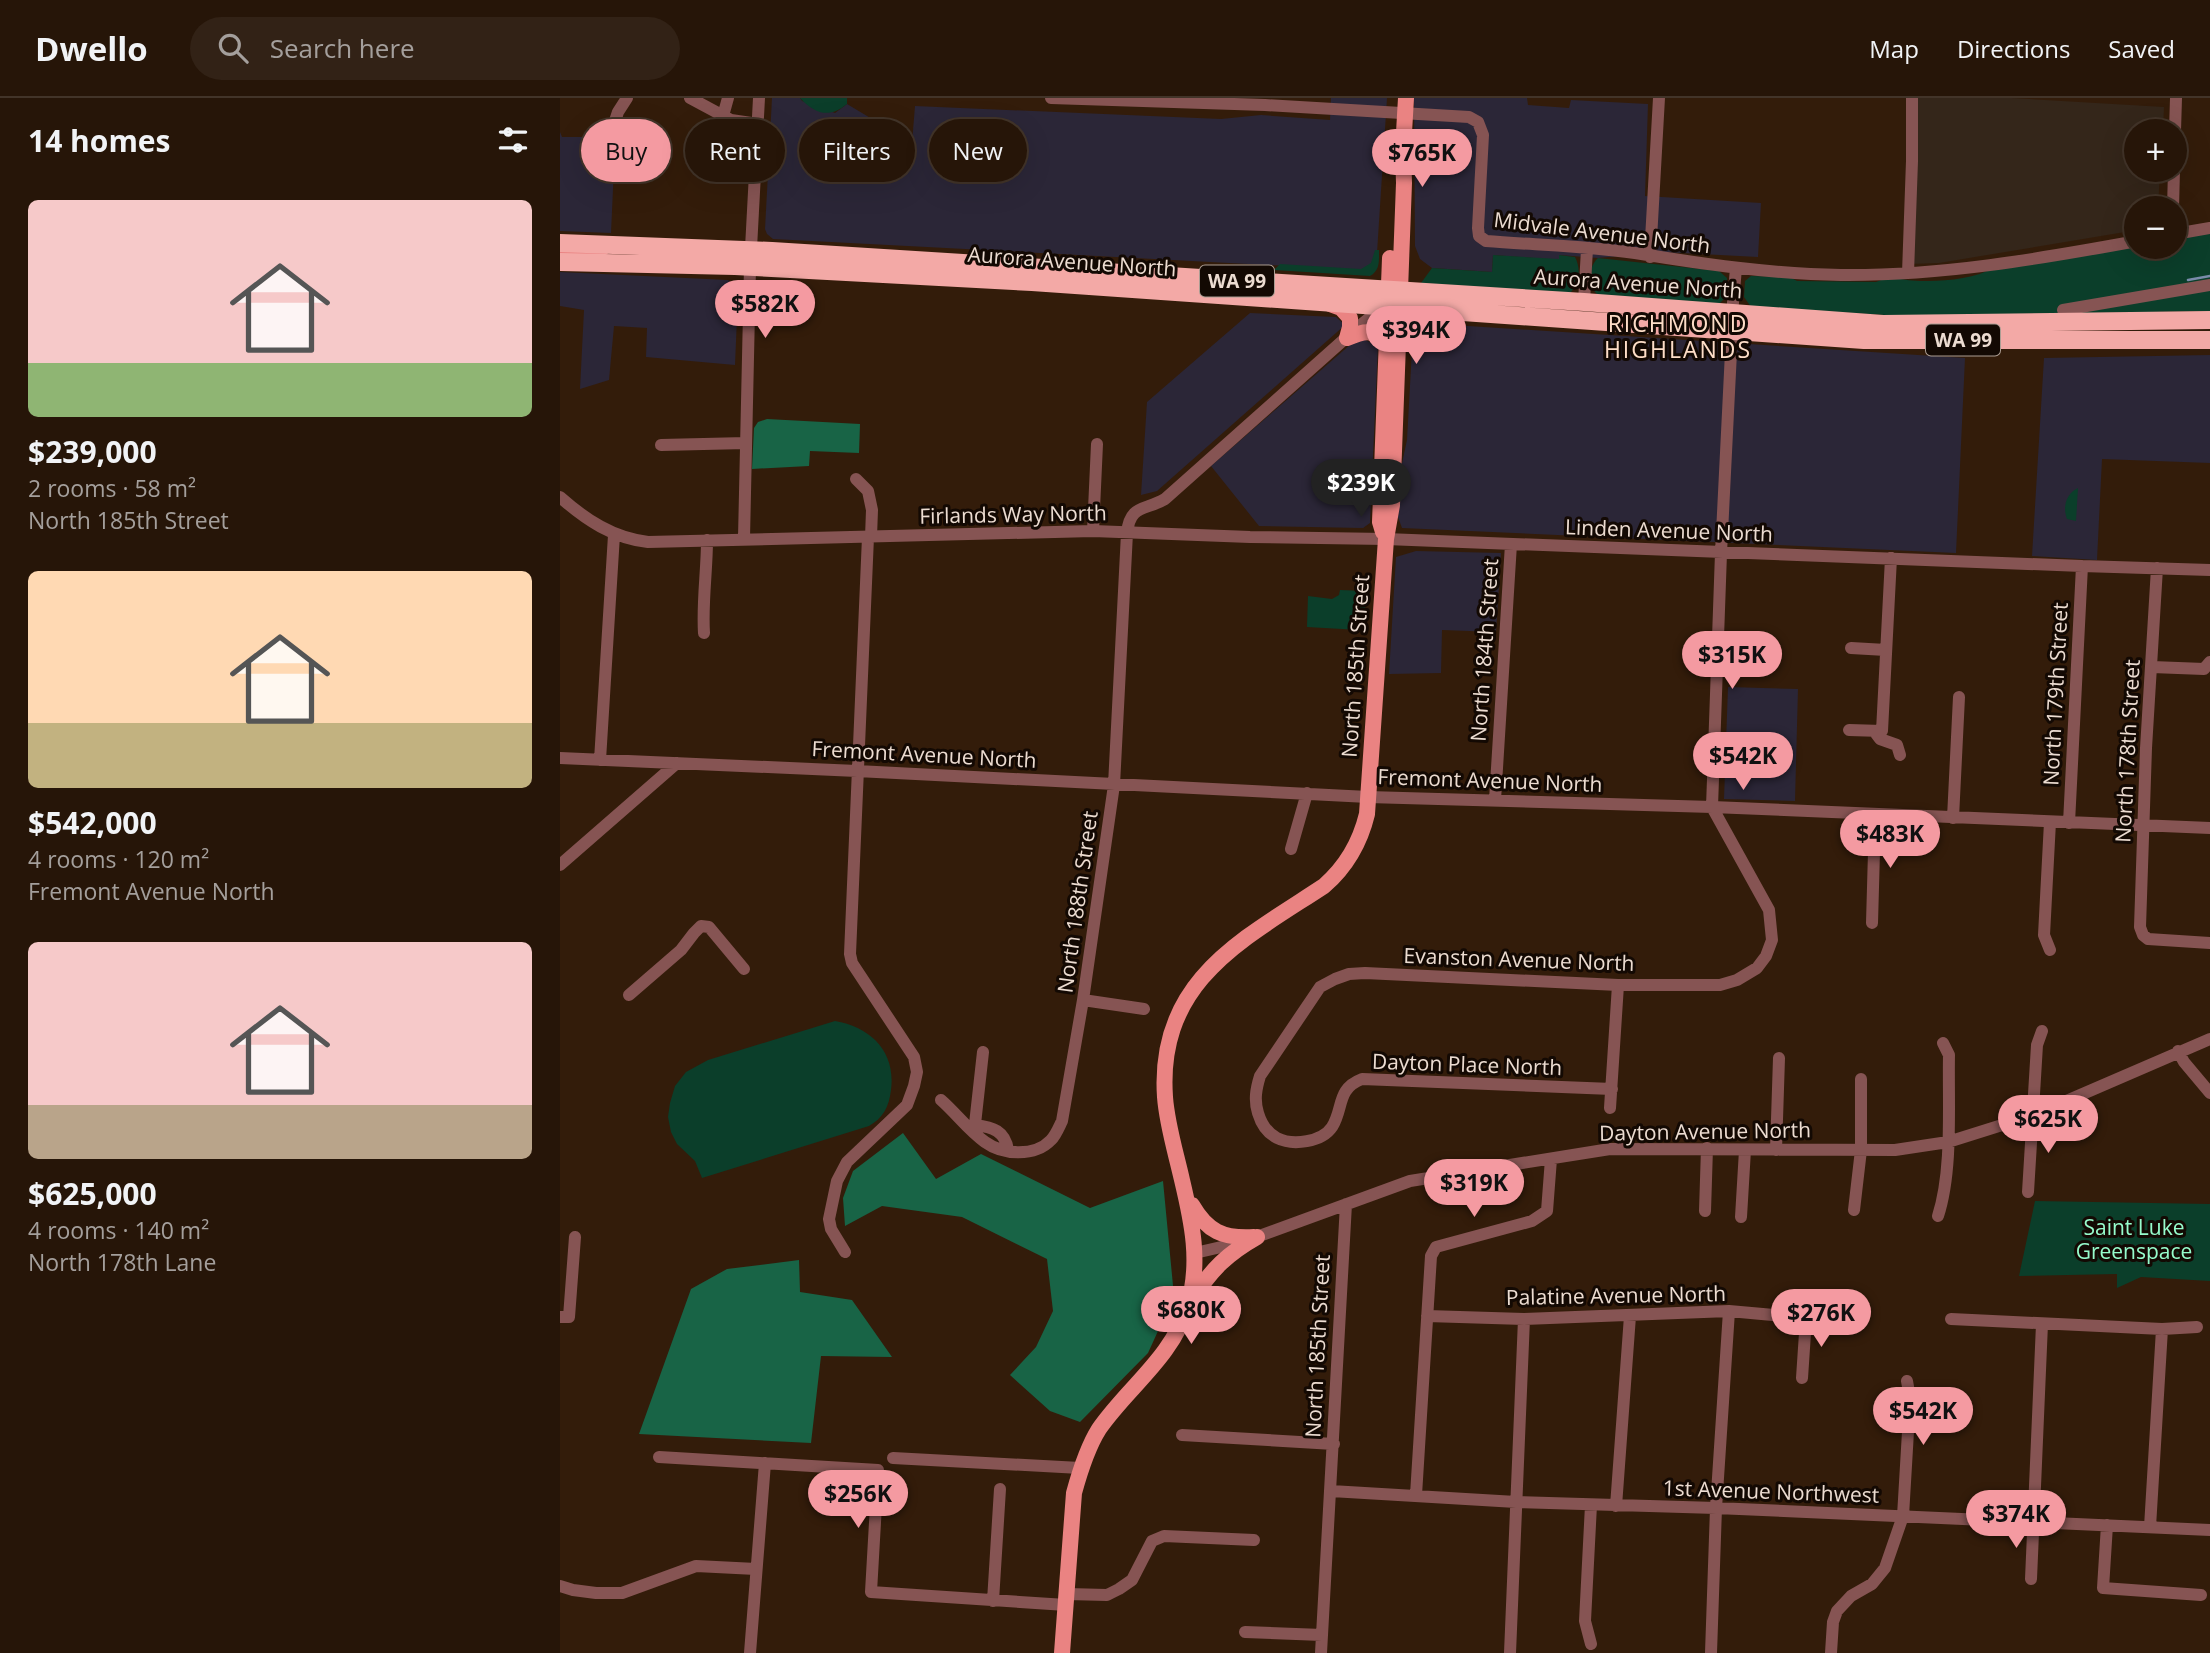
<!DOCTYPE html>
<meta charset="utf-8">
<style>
:root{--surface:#261508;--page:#322216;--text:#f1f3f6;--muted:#a49f9c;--line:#423429;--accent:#f49aa1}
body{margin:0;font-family:"Open Sans",sans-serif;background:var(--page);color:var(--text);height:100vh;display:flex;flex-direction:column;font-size:26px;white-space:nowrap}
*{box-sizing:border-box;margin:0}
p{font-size:23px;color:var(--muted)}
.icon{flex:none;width:38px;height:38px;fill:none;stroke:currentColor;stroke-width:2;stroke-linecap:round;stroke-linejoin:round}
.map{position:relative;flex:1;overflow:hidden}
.details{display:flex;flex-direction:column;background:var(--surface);width:560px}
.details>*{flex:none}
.top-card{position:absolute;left:21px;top:21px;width:665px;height:63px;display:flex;gap:14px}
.buttons{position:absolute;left:1564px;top:21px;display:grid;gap:14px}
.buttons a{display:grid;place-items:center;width:63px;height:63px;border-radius:50%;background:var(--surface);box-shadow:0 7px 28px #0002,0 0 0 2px var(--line);font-size:35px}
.price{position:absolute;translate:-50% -60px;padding:0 16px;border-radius:24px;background:var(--accent);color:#111;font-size:23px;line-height:46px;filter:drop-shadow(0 2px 4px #0008)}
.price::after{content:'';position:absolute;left:50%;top:42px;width:21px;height:16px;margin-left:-10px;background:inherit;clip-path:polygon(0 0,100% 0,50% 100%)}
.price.current{background:#222;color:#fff}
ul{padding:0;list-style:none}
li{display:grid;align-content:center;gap:14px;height:371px;padding:0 28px}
li span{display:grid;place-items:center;height:217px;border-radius:10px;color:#555}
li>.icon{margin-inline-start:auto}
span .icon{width:126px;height:126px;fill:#fffc;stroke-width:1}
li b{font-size:30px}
h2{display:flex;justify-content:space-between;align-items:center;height:84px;padding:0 28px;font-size:30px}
.pill{padding:0 24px;border-radius:32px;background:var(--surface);box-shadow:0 7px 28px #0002,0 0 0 2px var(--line);font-size:24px;line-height:63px}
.pill.current{background:var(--accent);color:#111}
header{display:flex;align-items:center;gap:42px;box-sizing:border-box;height:98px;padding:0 35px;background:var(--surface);border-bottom:2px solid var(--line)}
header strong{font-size:33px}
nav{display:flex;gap:38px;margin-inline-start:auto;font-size:24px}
.search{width:490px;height:63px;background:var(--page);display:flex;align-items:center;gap:18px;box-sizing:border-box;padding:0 24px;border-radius:38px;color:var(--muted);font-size:26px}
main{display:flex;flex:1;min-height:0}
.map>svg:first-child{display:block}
.commercial{fill:#2b2637}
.industrial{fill:#34261a}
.green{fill:#0b3e2a}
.forest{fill:#186446}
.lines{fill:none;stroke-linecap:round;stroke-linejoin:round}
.stream{stroke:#7a8baa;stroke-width:2.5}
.minor{stroke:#865453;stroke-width:12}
.major{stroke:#ea8382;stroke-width:16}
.highway{stroke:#f3a9a6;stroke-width:18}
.labels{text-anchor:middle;stroke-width:6;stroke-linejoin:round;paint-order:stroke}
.shield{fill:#130903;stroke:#ab9d93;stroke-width:2}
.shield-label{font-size:19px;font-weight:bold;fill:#ecdcd1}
.street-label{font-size:21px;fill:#ecdcd1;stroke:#130903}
.park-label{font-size:21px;fill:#96fccc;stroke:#130903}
.neighbourhood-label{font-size:23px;letter-spacing:2px;fill:#fdddc7;stroke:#130903}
</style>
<header>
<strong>Dwello</strong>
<div class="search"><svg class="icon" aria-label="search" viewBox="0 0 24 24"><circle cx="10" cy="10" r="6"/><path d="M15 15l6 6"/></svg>Search here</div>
<nav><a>Map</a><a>Directions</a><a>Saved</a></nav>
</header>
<main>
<section class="details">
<h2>14 homes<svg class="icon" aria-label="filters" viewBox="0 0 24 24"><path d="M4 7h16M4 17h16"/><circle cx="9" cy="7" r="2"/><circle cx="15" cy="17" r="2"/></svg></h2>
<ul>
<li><span style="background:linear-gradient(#f6c9c9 75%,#8fb573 0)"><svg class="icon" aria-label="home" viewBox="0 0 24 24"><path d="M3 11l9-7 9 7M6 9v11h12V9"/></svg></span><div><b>$239,000</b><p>2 rooms · 58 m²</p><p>North 185th Street</p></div></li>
<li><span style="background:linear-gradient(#ffd9b3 70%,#c2b280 0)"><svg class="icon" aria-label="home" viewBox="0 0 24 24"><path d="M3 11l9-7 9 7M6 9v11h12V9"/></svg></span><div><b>$542,000</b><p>4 rooms · 120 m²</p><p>Fremont Avenue North</p></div></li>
<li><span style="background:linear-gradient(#f6c9c9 75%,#b9a48a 0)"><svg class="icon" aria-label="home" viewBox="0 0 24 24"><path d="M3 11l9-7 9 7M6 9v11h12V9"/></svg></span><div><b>$625,000</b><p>4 rooms · 140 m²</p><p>North 178th Lane</p></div></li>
</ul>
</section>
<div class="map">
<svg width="1650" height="1555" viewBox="0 0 1650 1555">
<rect width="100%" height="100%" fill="#331c0a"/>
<path class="commercial" d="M212,0H240L242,3L275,15L287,6L352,45L355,8L661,21L701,17L770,22L771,0H827L817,155L813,167L804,172L213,141L207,136L205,131Z
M854,0H967L968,7L1009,10L1011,2L1088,6L1085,98L1201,105L1198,159L1103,154L1038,160L999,157V162L933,157L932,174L872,170L860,161L855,148Z
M0,34L2,39H44L54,69L51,135L0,133Z
M0,174L168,182L175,188L178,196L175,267L86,259L87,230L54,228L49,282L20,291L24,212L0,208Z
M690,215L776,219L785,227L597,393L581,397L587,304Z
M862,225L1405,260L1396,455L842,430L838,419L841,370L847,342L853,233L857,226Z
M799,239L818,248L810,425L803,430L699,428L651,368Z
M1650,257V365L1542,361L1537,462L1472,458L1484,260Z
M856,453L941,455L936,534L882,532L881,575L829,576L836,459Z
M1168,589L1238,591L1235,703L1164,701Z"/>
<path class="industrial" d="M1357,0H1452L1604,9L1603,33H1577V72H1600L1598,110H1577V132L1379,165L1348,166Z"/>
<path class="green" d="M240,0H287V6C270,20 256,17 240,0Z
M1650,134V213L1342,218L1191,209L1184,199L1185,183L1191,178L1230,179L1237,183L1316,184C1333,177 1343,183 1360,183C1380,183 1408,182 1427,173L1577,149H1615V140Z
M815,152H819C819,164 820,172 810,178L714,172L720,166L801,171L811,165Z
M933,157L999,161V157L1015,159C1021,170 1020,186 1010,195L861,185L872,170L932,174Z
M1038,160L1159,173L1167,180V198L1159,206L1038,197C1027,188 1028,169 1038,160Z
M1518,390L1516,423L1507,421L1506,418C1503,407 1507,395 1518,390Z
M780,492L806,493L804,529L800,532L747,529L748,498L772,501L779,497Z
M275,923C311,929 336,954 331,992C329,1009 323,1020 309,1028L142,1080L135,1063L117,1046L111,1034L108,1019L110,1005L115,988L126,974L148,962Z
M1475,1103L1650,1106V1183L1581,1179L1557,1190V1176L1459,1178Z"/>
<path class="forest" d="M207,321L300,326L299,355L250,353L249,368L192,371L194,330L198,324Z
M343,1035L376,1081L421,1056L530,1110L603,1083L614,1198L588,1255L520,1324L490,1313L450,1277L476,1249L493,1213L487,1161L402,1119L322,1108L285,1128L283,1100L293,1073Z
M239,1162L240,1194L292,1202L332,1259L261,1258L251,1345L79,1336L131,1191L167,1171Z"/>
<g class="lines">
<path class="stream" d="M1628,182L1650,178"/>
<path class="minor" d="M130,0L171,22L198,26
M491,0L705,7L909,19L918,24L923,37L918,130L919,138L926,143C976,147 1026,148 1075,155C1143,166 1212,176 1281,177C1381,178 1479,161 1577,143
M163,18L168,0
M1615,33L1616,0
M48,49V44L58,14L67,0
M1613,110L1614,72
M1615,136L1650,130
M1090,159L1099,0
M1348,175L1352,63V0
M1024,204L1027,151
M1503,212L1650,187
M1172,216L1176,170
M101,347L186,345
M296,381L308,393L312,412L311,439
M0,399C26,422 53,440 88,444L533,433L690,439L826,441L1522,468L1650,472
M533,433L537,346
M184,440L190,169L199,0
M1597,470L1586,650L1580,829L1583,837L1588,841L1650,845
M144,535C142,504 147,473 147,442
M1291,550L1326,552
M1592,569L1644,571L1650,564
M1289,632L1322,633L1331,460
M1314,633L1320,641L1337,647L1340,657
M0,660L297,673L808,699L1152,709L1650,730
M40,662L54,437
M935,702L951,446
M1393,720L1399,599
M1509,725L1522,468
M731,751L747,695
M0,767L117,665
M1312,825L1315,718
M1490,852L1484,837L1490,724
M69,897L121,852L134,835L141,828L149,829L184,871
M523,902L584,911
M1618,953L1624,964L1650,995
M1052,991L802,981C776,991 784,1010 772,1029C762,1044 733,1048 717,1040C707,1035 701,1025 698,1015C694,1002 696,991 700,978L760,889L775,881L789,876L805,875L1058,887H1160L1177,882L1197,870L1206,858L1212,842L1209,812L1152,709L1161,455L1172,234
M381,1002C396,1015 408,1032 425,1044C443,1057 475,1059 491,1042C496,1037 499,1029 502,1023L523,902L554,687L567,435C570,406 585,413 605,401L797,230L812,218L828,209
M1050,1010L1058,887
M415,1027C433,1029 445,1033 448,1052
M414,1035L423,954
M1216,1052L1219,960
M1468,1094L1477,947L1482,933
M1294,1112L1301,1052V981
M1145,1113L1147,1050
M1378,1118C1393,1072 1388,1006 1389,957L1383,945
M1181,1119L1185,1052
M285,1154L271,1131L269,1121L277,1083L287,1064L347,1007L354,988L357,974L354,959L292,865L290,856L308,439
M635,1155L683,1144L850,1083L1050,1051L1335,1052L1388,1044L1474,1017L1650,941
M867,1218L964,1221L1169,1213L1246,1220L1242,1280
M0,1219H9L15,1139
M1391,1221L1602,1231L1637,1229
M622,1337L774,1346
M99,1359L318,1372L311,1494L506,1507
M333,1360L520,1370
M771,1393L956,1404L1156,1410L1650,1432
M856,1397L871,1158L876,1149L972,1123L987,1113L991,1061
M1056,1408L1070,1218
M1547,1427L1543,1490L1641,1497
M1590,1429L1602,1231
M1471,1481L1482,1226
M0,1488L13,1492L36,1495H62L136,1468L196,1471
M507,1496L547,1497L559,1491L572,1482L592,1443L604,1438L694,1442
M433,1503L440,1391
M685,1534L762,1537
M1031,1546L1025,1523L1031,1407
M190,1555L205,1365
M761,1555L786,1106
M950,1555L964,1221
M1151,1555L1156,1410L1169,1213
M1271,1555L1273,1524L1277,1513L1291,1498L1312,1486L1325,1470L1343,1418L1350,1300L1347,1283"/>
<path class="major" d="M0,155L34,156L47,146
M770,206L781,210L790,220V229L787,240
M787,240C807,232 814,230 827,250
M823,434L820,424L830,160
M632,1107C647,1133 663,1141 694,1139
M633,1200C652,1171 667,1156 697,1139
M502,1555L514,1395C520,1373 527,1350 539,1331C568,1289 613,1259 628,1207C641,1165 632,1124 622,1082C616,1055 607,1027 605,999C597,883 682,842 764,788C787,768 800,745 807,716L826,441L832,407L844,85L843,52L846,0"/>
<path class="highway" d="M0,145L212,153L1024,204L1323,226L1650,222
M0,164L175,168L472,184L1304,242H1650"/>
</g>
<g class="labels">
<g class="shield">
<rect x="640" y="167.5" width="74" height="31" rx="5"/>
<rect x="1366" y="226.5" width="74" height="31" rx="5"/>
</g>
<g class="shield-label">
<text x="677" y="190">WA 99</text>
<text x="1403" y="249">WA 99</text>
</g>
<g class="street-label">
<text transform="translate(1042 135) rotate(7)" y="7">Midvale Avenue North</text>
<text transform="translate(512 164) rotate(4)" y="7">Aurora Avenue North</text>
<text transform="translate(1078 186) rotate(4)" y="7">Aurora Avenue North</text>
<text transform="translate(453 417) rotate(-1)" y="7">Firlands Way North</text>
<text transform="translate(1109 433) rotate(2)" y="7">Linden Avenue North</text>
<text transform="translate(925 552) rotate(-86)" y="7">North 184th Street</text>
<text transform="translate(796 568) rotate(-86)" y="7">North 185th Street</text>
<text transform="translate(1496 596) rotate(-87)" y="7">North 179th Street</text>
<text transform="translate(1568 653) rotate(-87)" y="7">North 178th Street</text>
<text transform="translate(364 657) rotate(3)" y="7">Fremont Avenue North</text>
<text transform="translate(930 683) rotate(2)" y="7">Fremont Avenue North</text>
<text transform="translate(518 804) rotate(-82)" y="7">North 188th Street</text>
<text transform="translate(959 862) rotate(2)" y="7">Evanston Avenue North</text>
<text transform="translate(907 967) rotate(2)" y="7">Dayton Place North</text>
<text transform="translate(1145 1034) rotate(-1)" y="7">Dayton Avenue North</text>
<text transform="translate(1056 1198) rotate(-1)" y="7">Palatine Avenue North</text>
<text transform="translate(758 1248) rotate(-87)" y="7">North 185th Street</text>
<text transform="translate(1211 1394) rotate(2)" y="7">1st Avenue Northwest</text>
</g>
<g class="park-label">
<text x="1574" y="1137">Saint Luke<tspan x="1574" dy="24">Greenspace</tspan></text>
</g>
<g class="neighbourhood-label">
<text x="1118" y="234">RICHMOND<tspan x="1118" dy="26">HIGHLANDS</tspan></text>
</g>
</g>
</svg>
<div class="buttons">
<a>+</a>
<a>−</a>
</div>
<b class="price" style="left:862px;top:91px">$765K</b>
<b class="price" style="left:205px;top:242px">$582K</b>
<b class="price" style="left:856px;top:268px">$394K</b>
<b class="price current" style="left:801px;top:421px">$239K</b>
<b class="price" style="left:1172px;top:593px">$315K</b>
<b class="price" style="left:1183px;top:694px">$542K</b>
<b class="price" style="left:1330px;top:772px">$483K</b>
<b class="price" style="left:1488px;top:1057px">$625K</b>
<b class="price" style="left:914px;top:1121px">$319K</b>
<b class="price" style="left:631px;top:1248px">$680K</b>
<b class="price" style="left:1261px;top:1251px">$276K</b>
<b class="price" style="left:1363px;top:1349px">$542K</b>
<b class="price" style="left:298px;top:1432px">$256K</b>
<b class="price" style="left:1456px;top:1452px">$374K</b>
<div class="top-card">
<a class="pill current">Buy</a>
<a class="pill">Rent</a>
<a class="pill">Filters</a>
<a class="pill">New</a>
</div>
</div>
</main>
